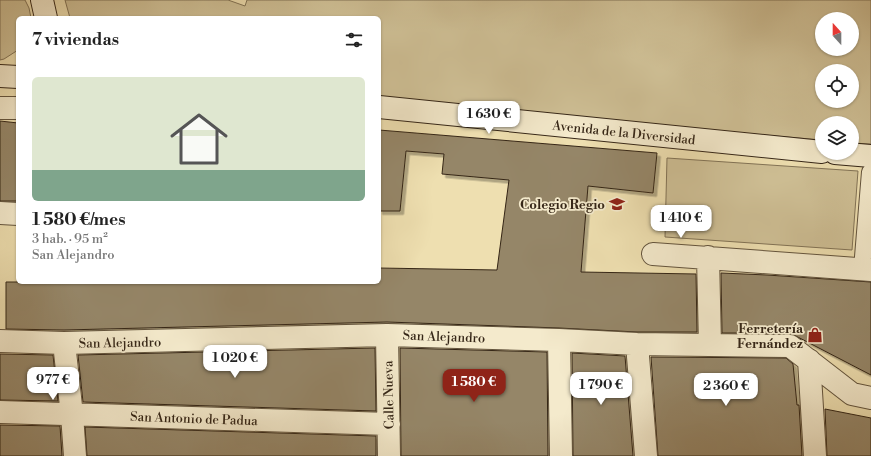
<!DOCTYPE html>
<html lang="es">
<meta charset="utf-8">
<style>
:root{--surface:#fff;--page:#f6f6f6;--text:#222;--muted:#767676;--line:#e0e0e0;--accent:#8f2418}
body{margin:0;font-family:"Libre Bodoni",serif;background:var(--page);color:var(--text);height:100vh;display:flex;flex-direction:column;font-size:15px;white-space:nowrap}
*{box-sizing:border-box;margin:0}
p{font-size:13px;color:var(--muted)}
.icon{flex:none;width:22px;height:22px;fill:none;stroke:currentColor;stroke-width:2;stroke-linecap:round;stroke-linejoin:round}
.map{position:relative;flex:1;overflow:hidden}
.details{position:absolute;left:16px;top:16px;width:365px;height:268px;display:flex;flex-direction:column;background:var(--surface);border-radius:6px;box-shadow:0 1px 3px #0004}
.details>*{flex:none}
.needle{width:26px;rotate:339deg}
.fabs{position:absolute;left:815px;top:12px;display:grid;gap:8px}
.fabs a{display:grid;place-items:center;width:44px;height:44px;border-radius:50%;background:var(--surface);box-shadow:0 1px 3px #0004;font-size:20px}
.price{position:absolute;translate:-50% -34px;padding:0 9px;border-radius:8px;background:#fff;color:#222;font-size:13px;line-height:26px;filter:drop-shadow(0 1px 2px #0008)}
.price::after{content:'';position:absolute;left:50%;top:24px;width:12px;height:9px;margin-left:-6px;background:inherit;clip-path:polygon(0 0,100% 0,50% 100%)}
.price.on{background:var(--accent);color:#fff}
ul{padding:0;list-style:none}
li{display:grid;align-content:center;gap:8px;height:212px;padding:0 16px}
li+li{border-top:1px solid var(--line)}
li span{display:grid;place-items:center;height:124px;border-radius:6px;color:#555}
li>.icon{margin-inline-start:auto}
span .icon{width:72px;height:72px;fill:#fffc;stroke-width:1}
li b{font-size:17px}
h2{display:flex;justify-content:space-between;align-items:center;height:48px;padding:0 16px;font-size:17px}
.map>svg:first-child{display:block}
.green{fill:#cfc096;stroke:#827356;fill-rule:evenodd}
.building{fill:#958667;stroke:#352617;filter:url(#shadow)}
.lines{fill:none;stroke-linecap:round;stroke-linejoin:round}
.pedestrian-casing{stroke:#63543d;stroke-width:18}
.minor-casing{stroke:#63543d;stroke-width:24}
.secondary-casing{stroke:#352617;stroke-width:24}
.pedestrian{stroke:#f4eacc;stroke-width:16}
.minor{stroke:#f4eacc;stroke-width:22}
.secondary{stroke:#f4eacc;stroke-width:22}
.labels{text-anchor:middle;stroke-width:3.5;stroke-linejoin:round;paint-order:stroke}
.street-label{font-size:13px;fill:#352617;stroke:#f4eacc}
.poi-label{font-size:13px;font-weight:bold;fill:#352617;stroke:#f4eacc;text-anchor:end}
</style>
<div class="map">
<svg width="871" height="456" viewBox="0 0 871 456">
<defs>
<filter id="shadow"><feDropShadow dx="3.5" dy="3.5" stdDeviation="0" flood-color="#0004"/></filter>
</defs>
<rect width="100%" height="100%" fill="#eedfb0"/>
<filter id="stains"><feTurbulence type="fractalNoise" baseFrequency=".005" numOctaves="4"/><feColorMatrix values="0 0 0 0 .2 0 0 0 0 .09 0 0 0 0 .02 0 0 0 .5 -.17"/></filter>
<radialGradient id="worn" r=".72"><stop offset=".6" stop-color="#630" stop-opacity="0"/><stop offset="1" stop-color="#630" stop-opacity=".3"/></radialGradient>
<path class="green" d="M0,0H25L29,8L31,18H18V50L4,59L0,60Z
M65,0H228L245,6L247,0H871V144L852,143V123H822V140L635,124L379,98V18H70ZM822,19H852V49H822ZM822,71H852V101H822Z
M667,158L858,171L852,250L665,237Z"/>
<path class="building" d="M0,121L18,123V201H0Z
M379,130L657,153L653,193L588,186L581,272L696,274L697,332H637L559,328L387,322L64,330L6,329V282H379V268L497,270L509,180L442,174L444,154L406,151L400,211H379Z
M721,273L767,275L871,282V375L790,333H722Z
M375,348L376,411L83,402L78,355Z
M400,348L547,352L548,456H401Z
M572,353L625,356L633,456H573Z
M0,354L53,355L58,401L0,400Z
M651,357L786,358L793,364L797,405H799L802,456H658Z
M825,409L871,418V456H827Z
M0,425L60,426L62,456H0Z
M85,427L376,436V456H87Z"/>
<g class="lines">
<defs>
<path id="pedestrian" d="M862,269L870,172"/>
<path id="minor" d="M0,108H18
M0,213L18,214
M653,254L871,270
M708,257L710,345
M387,335L389,456
M559,340L561,456
M0,341L64,343L387,335L559,340L637,344L790,346L852,394L871,398
M64,343L72,415L75,456
M637,344L646,456
M809,360L815,456
M0,412L389,424"/>
<path id="secondary" d="M42,0L46,18
M0,76L18,77
M379,107L822,152
M835,153L871,156"/>
</defs>
<use href="#pedestrian" class="pedestrian-casing"/>
<use href="#minor" class="minor-casing"/>
<use href="#secondary" class="secondary-casing"/>
<use href="#pedestrian" class="pedestrian"/>
<use href="#minor" class="minor"/>
<use href="#secondary" class="secondary"/>
</g>
<defs>
<symbol id="school-bare" viewBox="-9 -9 18 18"><path d="M0-5L7-2L0 1L-7-2ZM-4 1L0 2.5L4 1V4Q0 6-4 4Z" fill="#8f2418" stroke="#f4eacc" stroke-width="2.5" paint-order="stroke"/></symbol>
<symbol id="shop-bare" viewBox="-9 -9 18 18"><path d="M-5-2.5h2.3a2.7 3.5 0 0 1 5.4 0H5L5.5 6h-11ZM-1.5-2.5h3a1.5 2.3 0 0 0-3 0Z" fill="#8f2418" stroke="#f4eacc" stroke-width="2.5" paint-order="stroke"/></symbol>
</defs>
<g fill-rule="evenodd">
<use href="#school-bare" x="606" y="193" width="22" height="22"/>
<use href="#shop-bare" x="804" y="324" width="22" height="22"/>
</g>
<g class="labels">
<g class="street-label">
<text transform="translate(624 132) rotate(6)" y="5">Avenida de la Diversidad</text>
<text transform="translate(444 336) rotate(2)" y="5">San Alejandro</text>
<text transform="translate(120 342) rotate(-1)" y="5">San Alejandro</text>
<text transform="translate(388 395) rotate(-91)" y="5">Calle Nueva</text>
<text transform="translate(194 418) rotate(2)" y="5">San Antonio de Padua</text>
</g>
<g class="poi-label">
<text x="605" y="209">Colegio Regio</text>
<text x="803" y="333">Ferretería<tspan x="803" dy="15">Fernández</tspan></text>
</g>
</g>
<rect width="100%" height="100%" filter="url(#stains)"/>
<rect width="100%" height="100%" fill="url(#worn)"/>
</svg>
<div class="fabs">
<a><svg class="needle" viewBox="-14 -14 28 28"><path d="M0-13l5 13h-10z" fill="#e53935"/><path d="M0 13l5-13h-10z" fill="#767676"/></svg></a>
<a><svg class="icon" aria-label="locate" viewBox="0 0 24 24"><circle cx="12" cy="12" r="6"/><path d="M12 2v4M12 18v4M2 12h4M18 12h4"/></svg></a>
<a><svg class="icon" aria-label="layers" viewBox="0 0 24 24"><path d="M12 4l9 5-9 5-9-5zM3 14l9 5 9-5"/></svg></a>
</div>
<b class="price" style="left:489px;top:135px">1 630 €</b>
<b class="price" style="left:681px;top:239px">1 410 €</b>
<b class="price" style="left:235px;top:379px">1 020 €</b>
<b class="price" style="left:53px;top:401px">977 €</b>
<b class="price on" style="left:474px;top:403px">1 580 €</b>
<b class="price" style="left:601px;top:406px">1 790 €</b>
<b class="price" style="left:726px;top:407px">2 360 €</b>
<section class="details">
<h2>7 viviendas<svg class="icon" aria-label="filters" viewBox="0 0 24 24"><path d="M4 7h16M4 17h16"/><circle cx="9" cy="7" r="2"/><circle cx="15" cy="17" r="2"/></svg></h2>
<ul>
<li><span style="background:linear-gradient(#dfe7d0 75%,#7fa58c 0)"><svg class="icon" aria-label="home" viewBox="0 0 24 24"><path d="M3 11l9-7 9 7M6 9v11h12V9"/></svg></span><div><b>1 580 €/mes</b><p>3 hab. · 95 m²</p><p>San Alejandro</p></div></li>
</ul>
</section>
</div>
